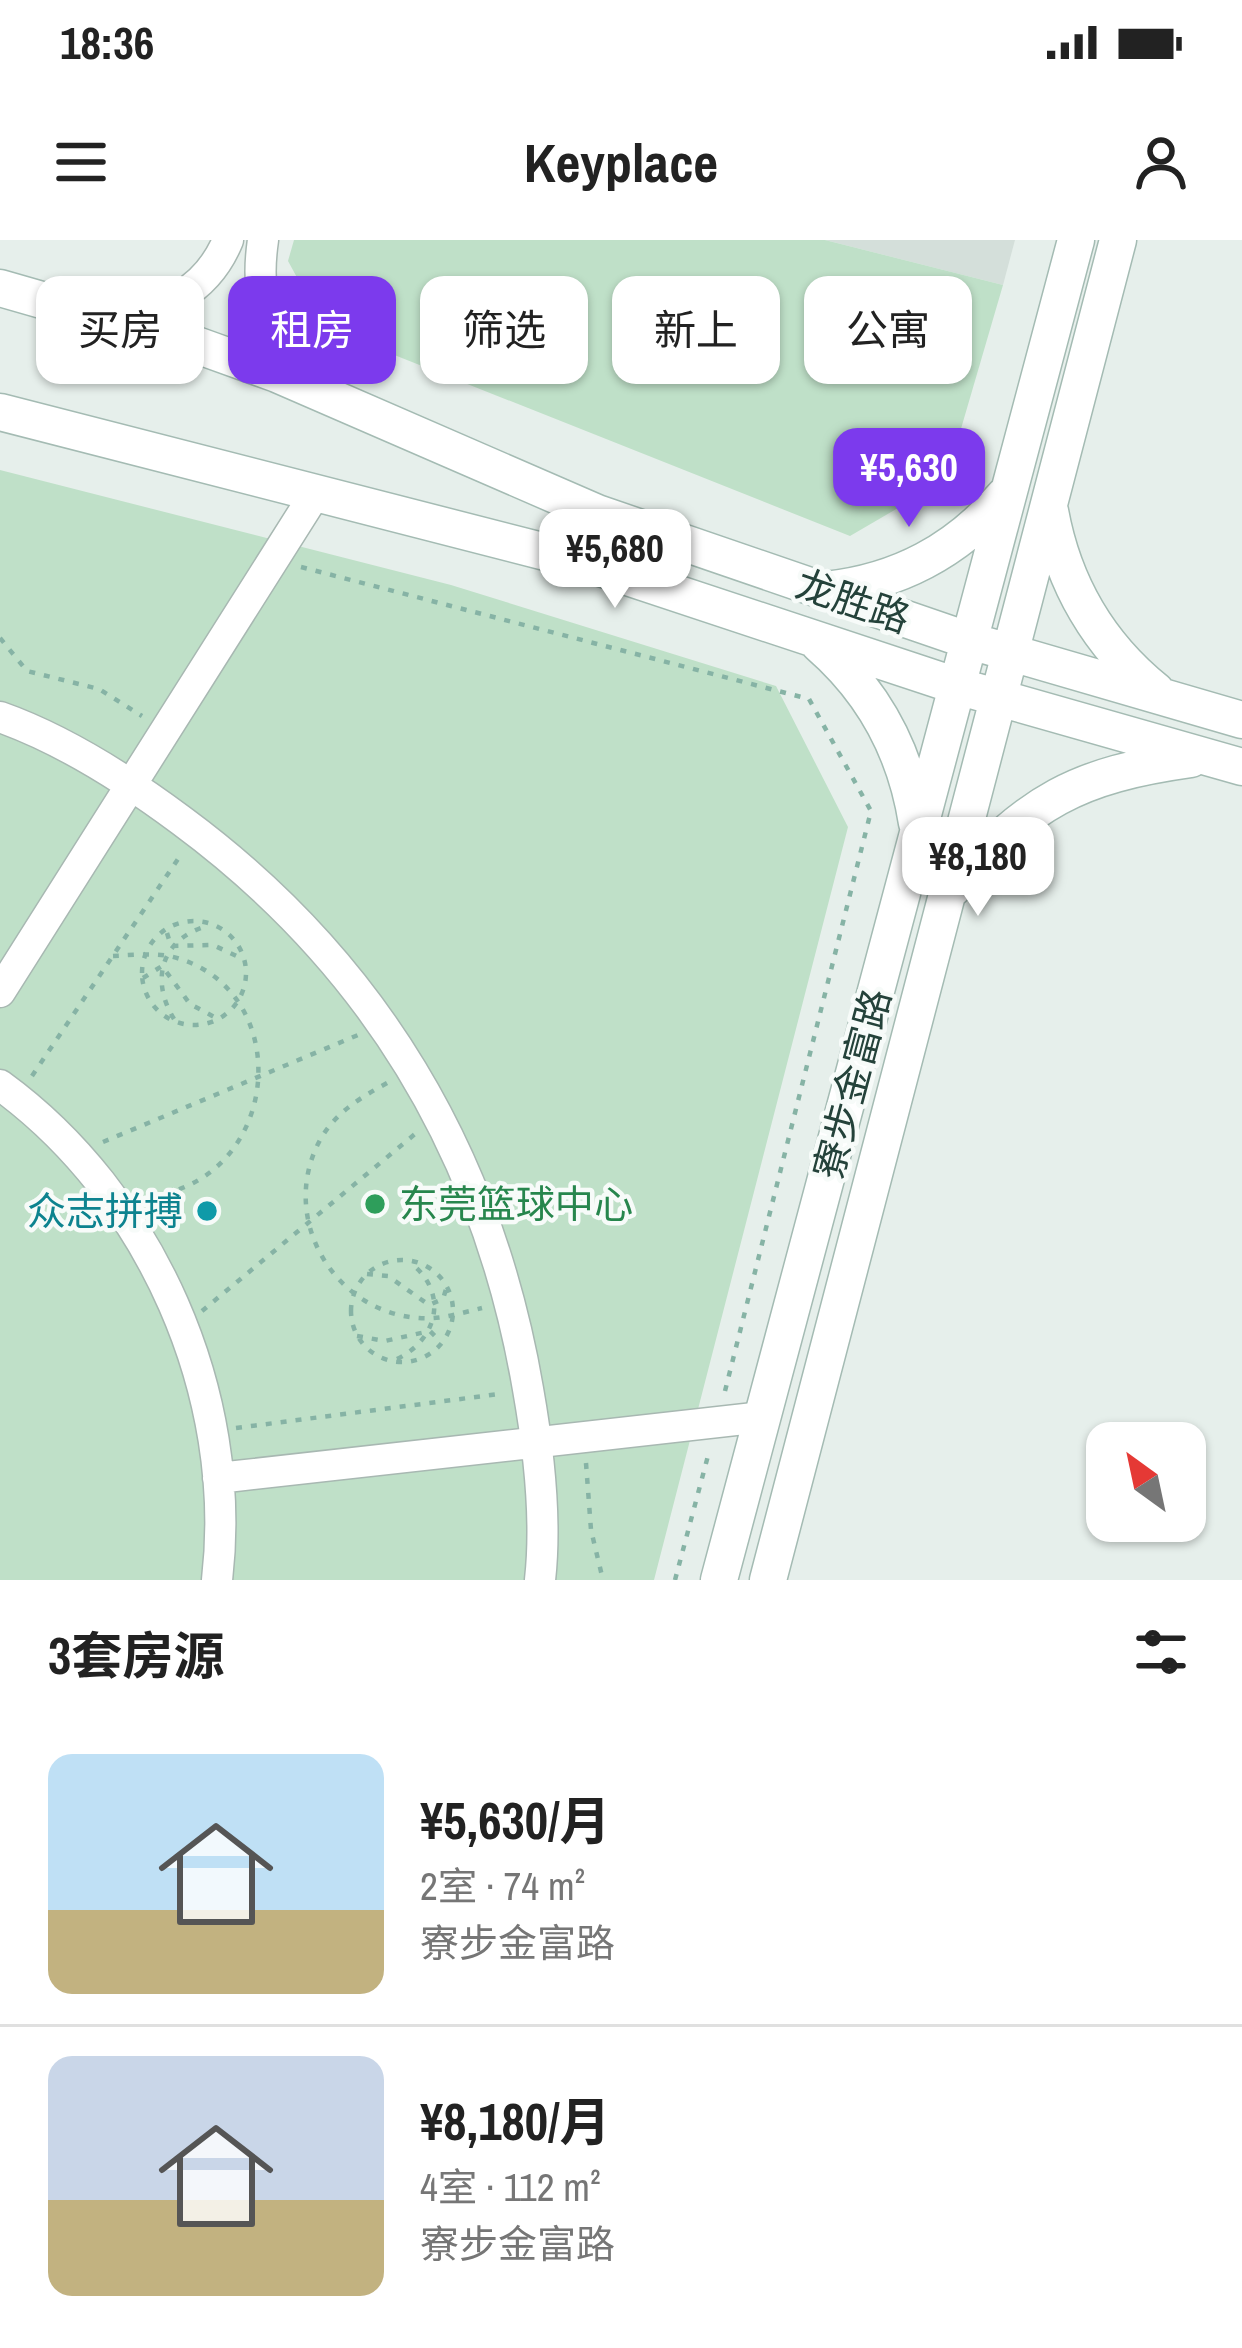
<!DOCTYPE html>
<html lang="zh">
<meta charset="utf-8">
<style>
:root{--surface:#fff;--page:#f6f6f6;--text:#222;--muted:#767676;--line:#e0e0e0;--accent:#7c3aed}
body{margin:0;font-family:"Archivo Narrow","Noto Sans SC",sans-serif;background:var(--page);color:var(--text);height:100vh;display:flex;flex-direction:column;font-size:45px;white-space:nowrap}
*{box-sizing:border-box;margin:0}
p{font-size:39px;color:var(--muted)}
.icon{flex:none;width:66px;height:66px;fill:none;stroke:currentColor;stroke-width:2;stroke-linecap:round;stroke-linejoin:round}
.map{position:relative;height:1340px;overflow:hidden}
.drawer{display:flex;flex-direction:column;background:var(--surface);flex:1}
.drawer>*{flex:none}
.top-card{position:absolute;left:36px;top:36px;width:1170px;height:108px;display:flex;gap:24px}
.needle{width:78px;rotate:327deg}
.fabs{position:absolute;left:1086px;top:1182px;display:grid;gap:24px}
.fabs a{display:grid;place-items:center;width:120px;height:120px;border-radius:24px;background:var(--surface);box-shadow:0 3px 9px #0004;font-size:60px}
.price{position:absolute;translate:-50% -102px;padding:0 27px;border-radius:24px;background:#fff;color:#222;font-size:39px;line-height:78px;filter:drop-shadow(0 3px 6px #0008)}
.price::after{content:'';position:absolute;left:50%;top:72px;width:36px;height:27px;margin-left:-18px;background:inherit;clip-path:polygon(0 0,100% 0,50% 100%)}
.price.selected{background:var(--accent);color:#fff}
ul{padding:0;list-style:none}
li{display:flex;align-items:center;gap:36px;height:300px;padding:0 48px}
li+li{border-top:3px solid var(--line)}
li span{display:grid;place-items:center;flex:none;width:336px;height:240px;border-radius:24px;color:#555}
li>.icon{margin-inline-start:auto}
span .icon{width:144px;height:144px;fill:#fffc;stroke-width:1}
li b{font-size:51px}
h2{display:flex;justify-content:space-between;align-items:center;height:144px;padding:0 48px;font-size:51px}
.pill{padding:0 42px;border-radius:24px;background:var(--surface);box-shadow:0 3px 9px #0004;font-size:42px;line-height:108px}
.pill.selected{background:var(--accent);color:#fff}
.status{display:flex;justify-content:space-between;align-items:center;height:84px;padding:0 60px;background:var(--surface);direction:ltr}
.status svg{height:33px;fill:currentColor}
header{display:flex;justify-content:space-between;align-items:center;height:156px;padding:0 48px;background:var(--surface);font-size:54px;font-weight:800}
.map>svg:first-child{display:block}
.built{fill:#d4dfda}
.green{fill:#bfe0c8}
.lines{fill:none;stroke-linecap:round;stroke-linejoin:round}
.street-casing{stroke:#a8b8b2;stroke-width:33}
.secondary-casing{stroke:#a4bbb3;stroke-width:39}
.path{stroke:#86b3a5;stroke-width:4.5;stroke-dasharray:6 9;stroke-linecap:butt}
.street{stroke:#fff;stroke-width:30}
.secondary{stroke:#fff;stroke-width:36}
.leisure-dot{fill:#2e9e5b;stroke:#f7fbf9;stroke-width:4.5}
.culture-dot{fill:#0f9aa8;stroke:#f7fbf9;stroke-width:4.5}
.labels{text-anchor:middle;stroke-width:9;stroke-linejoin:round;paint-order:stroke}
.street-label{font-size:39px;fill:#24423a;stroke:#f7fbf9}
.leisure-label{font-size:39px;fill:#27864d;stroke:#f7fbf9;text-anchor:start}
.culture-label{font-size:39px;fill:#0d838f;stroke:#f7fbf9;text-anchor:end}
</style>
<div class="status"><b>18:36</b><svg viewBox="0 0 49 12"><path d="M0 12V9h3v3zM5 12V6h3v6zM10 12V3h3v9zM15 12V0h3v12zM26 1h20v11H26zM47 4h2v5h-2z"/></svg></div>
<header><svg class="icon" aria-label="menu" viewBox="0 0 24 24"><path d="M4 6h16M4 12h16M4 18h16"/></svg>Keyplace<svg class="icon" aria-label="person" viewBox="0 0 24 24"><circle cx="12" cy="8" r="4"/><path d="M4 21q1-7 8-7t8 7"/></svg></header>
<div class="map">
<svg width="1242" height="1340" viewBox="0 0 1242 1340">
<rect width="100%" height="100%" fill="#e6efeb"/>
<path class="built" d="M825,0H1015L1003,45Z"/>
<path class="green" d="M294,0H825L1003,45L946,240L850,296L324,87L288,21Z
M0,230L451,345L776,446L848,587L654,1340H0Z"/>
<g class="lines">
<defs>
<path id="street" d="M263,0C252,76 278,102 332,152
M111,78C164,69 206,53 228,0
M0,477C65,500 127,540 182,581C374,723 488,915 528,1149C539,1211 547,1278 540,1340
M0,752L315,254
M0,845C151,955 239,1154 217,1340
M218,1238L763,1177"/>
<path id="secondary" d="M0,48L188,102L277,134L597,273L967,400L1242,480
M0,172L573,319L957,446L1242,527
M1050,271C1063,343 1099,405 1156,451
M826,350C899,342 957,311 1005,255
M819,404C873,451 906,512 917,583
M953,648C1029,561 1077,535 1191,519
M719,1340L1076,0
M768,1340L1118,0"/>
</defs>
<use href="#street" class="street-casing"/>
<use href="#secondary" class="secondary-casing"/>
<path class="path" d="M301,327L809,459L871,571L724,1155
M0,398L27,431L99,449L142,476
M142 733a52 52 0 1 1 104 0a52 52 0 1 1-104 0Z
M167,693L171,706L213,705L243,719
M113,716C131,715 151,713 169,716C300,745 284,948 141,957
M143,738L162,726L190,764L218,779
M174,779C150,740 161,699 207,686
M32,836L180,616
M387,843C360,858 334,873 319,902C279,979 334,1072 419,1078C440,1080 461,1073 482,1068
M103,902L358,795
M351 1071a51 51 0 1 1 102 0a51 51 0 1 1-102 0Z
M367,1034L388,1036L429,1065L443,1059L447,1046
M202,1071L415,894
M357,1096L385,1101L430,1091L440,1101
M397,1119C437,1100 449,1054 412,1024
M236,1188L499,1154
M586,1223L591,1290L603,1340
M675,1340L709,1212"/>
<use href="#street" class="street"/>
<use href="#secondary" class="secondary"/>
</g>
<circle class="leisure-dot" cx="375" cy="964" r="12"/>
<circle class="culture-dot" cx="207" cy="971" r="12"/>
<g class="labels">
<g class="street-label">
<text transform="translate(853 361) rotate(19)" y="14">龙胜路</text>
<text transform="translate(852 844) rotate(-75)" y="14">寮步金富路</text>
</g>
<g class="leisure-label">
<text x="399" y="978">东莞篮球中心</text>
</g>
<g class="culture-label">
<text x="183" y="985">众志拼搏</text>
</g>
</g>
</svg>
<div class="fabs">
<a><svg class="needle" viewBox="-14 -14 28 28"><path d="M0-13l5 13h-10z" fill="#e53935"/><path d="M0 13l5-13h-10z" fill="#767676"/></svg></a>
</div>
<b class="price selected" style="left:909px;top:290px">¥5,630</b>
<b class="price" style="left:615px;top:371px">¥5,680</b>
<b class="price" style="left:978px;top:679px">¥8,180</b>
<div class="top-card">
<a class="pill">买房</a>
<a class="pill selected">租房</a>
<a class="pill">筛选</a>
<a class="pill">新上</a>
<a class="pill">公寓</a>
</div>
</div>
<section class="drawer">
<h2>3套房源<svg class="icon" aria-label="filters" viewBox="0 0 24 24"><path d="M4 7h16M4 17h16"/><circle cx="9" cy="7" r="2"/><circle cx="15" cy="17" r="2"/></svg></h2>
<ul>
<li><span style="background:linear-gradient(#bfe0f5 65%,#c2b280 0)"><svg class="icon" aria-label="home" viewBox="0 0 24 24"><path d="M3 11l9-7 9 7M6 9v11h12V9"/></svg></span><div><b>¥5,630/月</b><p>2室 · 74 m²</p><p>寮步金富路</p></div></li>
<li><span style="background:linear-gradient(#c9d6e8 60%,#c2b280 0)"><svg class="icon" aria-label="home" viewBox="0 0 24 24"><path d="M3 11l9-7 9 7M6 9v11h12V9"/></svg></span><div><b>¥8,180/月</b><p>4室 · 112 m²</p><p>寮步金富路</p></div></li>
</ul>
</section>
